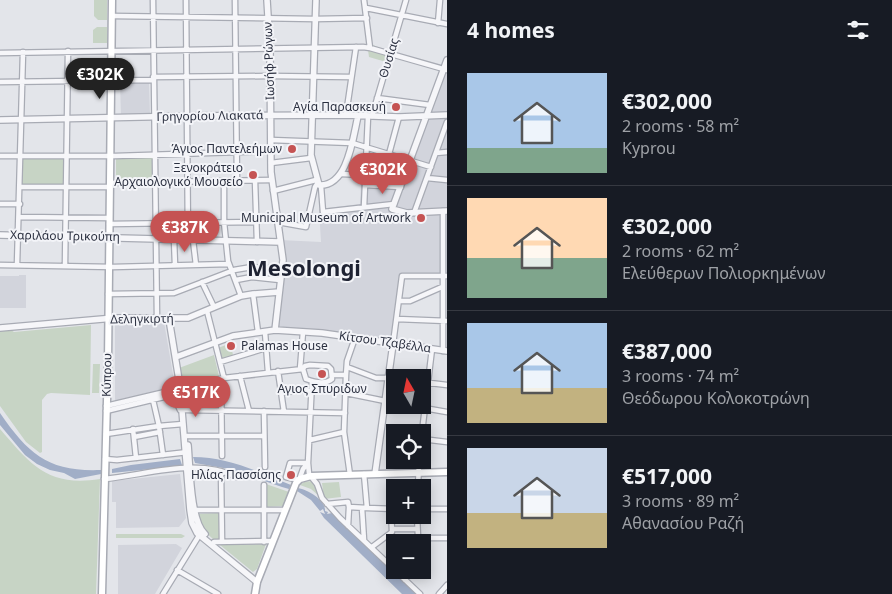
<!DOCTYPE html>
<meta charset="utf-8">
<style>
:root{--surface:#171b24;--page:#242831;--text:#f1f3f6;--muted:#9ea1a6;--line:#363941;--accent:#c55353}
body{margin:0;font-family:"Noto Sans",sans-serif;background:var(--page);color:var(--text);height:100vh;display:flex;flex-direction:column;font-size:19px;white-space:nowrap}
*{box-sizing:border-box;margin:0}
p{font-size:16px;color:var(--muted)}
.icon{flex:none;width:28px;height:28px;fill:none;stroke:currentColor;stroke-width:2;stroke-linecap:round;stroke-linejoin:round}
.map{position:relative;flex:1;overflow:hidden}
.side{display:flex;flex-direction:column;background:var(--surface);width:445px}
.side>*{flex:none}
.needle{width:32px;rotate:351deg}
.controls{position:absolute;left:386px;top:369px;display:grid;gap:10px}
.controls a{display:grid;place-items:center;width:45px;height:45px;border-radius:0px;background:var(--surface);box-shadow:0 2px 12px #0003;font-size:25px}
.price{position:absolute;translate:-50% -42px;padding:0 11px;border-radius:18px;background:var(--accent);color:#fff;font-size:16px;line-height:32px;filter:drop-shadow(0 1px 2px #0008)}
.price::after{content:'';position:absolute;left:50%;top:30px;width:15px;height:11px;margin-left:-8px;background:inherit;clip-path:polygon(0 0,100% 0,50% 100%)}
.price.current{background:#222;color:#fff}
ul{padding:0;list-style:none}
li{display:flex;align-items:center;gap:15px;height:125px;padding:0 20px}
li+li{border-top:1px solid var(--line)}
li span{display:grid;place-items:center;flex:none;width:140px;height:100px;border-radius:0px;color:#555}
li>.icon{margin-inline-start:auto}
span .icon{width:60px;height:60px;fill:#fffc;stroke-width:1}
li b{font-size:21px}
h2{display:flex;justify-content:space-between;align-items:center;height:60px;padding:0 20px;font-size:21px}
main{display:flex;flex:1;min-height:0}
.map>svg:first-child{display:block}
.built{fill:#d2d4dc}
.green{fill:#c7d4c5}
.water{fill:#a1aec7}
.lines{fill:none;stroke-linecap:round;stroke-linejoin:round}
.minor-casing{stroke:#a8abb4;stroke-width:7}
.tertiary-casing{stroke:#a8abb4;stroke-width:8}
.secondary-casing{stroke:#a8abb4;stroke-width:9}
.minor{stroke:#f6f6f9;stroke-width:4.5}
.tertiary{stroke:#f6f6f9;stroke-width:5.5}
.secondary{stroke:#fff;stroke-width:6}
.poi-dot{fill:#c55353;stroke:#f3f4f8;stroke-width:2}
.labels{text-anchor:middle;stroke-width:4;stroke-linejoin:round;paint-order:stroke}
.street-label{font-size:12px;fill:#2c3141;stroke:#f3f4f8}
.poi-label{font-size:12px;fill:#2c3141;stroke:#f3f4f8;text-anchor:end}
.town-label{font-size:22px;font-weight:bold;fill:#1e2232;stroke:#f3f4f8}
</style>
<main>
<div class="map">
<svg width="447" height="594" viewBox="0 0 447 594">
<rect width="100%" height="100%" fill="#e3e5ea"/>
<path class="built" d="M447,68V277L403,278L394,345L323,335L275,331L282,260L280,240L321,242L319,209L360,204L361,184L399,185Z
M120,83H149L150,115L121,116Z
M19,275H26V308H0V276H19Z
M115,322H164L175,386L115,401Z
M180,474L186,518L179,527L116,528V502H112V481Z
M176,544L182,548L155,594H118V545Z"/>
<path class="green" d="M94,0H107V20H98L94,16Z
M97,27H107V43H93V30Z
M370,44L389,51L386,62L369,57L368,50Z
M153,156V181L116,182V157Z
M23,158H64L63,184H22Z
M91,325L90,395L51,393L47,394L42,400V452L40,453L26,442L0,406V330H11L14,332Z
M231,343L233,356L221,360L218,348Z
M214,355L219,376L182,384L179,368Z
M93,364H100L99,393H92Z
M218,383V408H186L185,390Z
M0,429C31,465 48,487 100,479L96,594H0Z
M312,481L319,496L311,489L300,485L304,482Z
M339,482L341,497L324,499L322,483Z
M266,484L289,492L283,506L265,507Z
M219,513V539H213L204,531L196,514Z
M116,534H181L185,536L182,538H116Z
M266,544L257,569L253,572L220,545Z"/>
<path class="water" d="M0,413C29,455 49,472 101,470V474L75,479L64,473L50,470L37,464L25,455L0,425Z
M193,457C228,457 259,472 291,485L289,489L282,487L229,469L195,463Z
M180,459L182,465L180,466L112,473V469L131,465Z
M298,488C308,490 326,500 325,511L328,512L327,514L332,513L334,515L419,594H402L324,518L320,512L325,514L323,509L320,511L311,500L297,491Z"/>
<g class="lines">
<defs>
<path id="minor" d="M153,0L157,319
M186,0L188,240
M235,0L237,181
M364,0L370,48
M366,8L447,24
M113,16L315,19L367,18
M438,23L440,0
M0,53L363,47L370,48L447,70
M153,77L270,76L351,77
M0,82L154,80
M377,98L430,105
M346,115L356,47
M372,116L406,0
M271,140L352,143L431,167
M436,153L447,152
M389,154L399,117
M0,156H115L271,151
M271,163L311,158
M341,174L365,175
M427,178L447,180
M255,180L257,242
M224,181V222L228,261L241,296
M110,183L272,180
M365,185L401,187
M321,186L323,212L394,204
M20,187H110
M273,191L316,180
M0,204H20
M364,207L368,116
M414,213L447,122
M20,217L109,218
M278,222L306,227L315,187L317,184
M109,224L256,222
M174,239L175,265
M193,240L196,265
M0,265L113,267L229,264
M17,265L23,52
M65,266L68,51
M236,280L252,277L280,280
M202,282L214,307
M108,294L174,293L234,270L252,267L282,269
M253,294L258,332
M399,301H410L442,287
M207,311L224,378
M397,319L447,321
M265,332L268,372
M393,344L402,276H447
M443,351V211
M220,362L266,348
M310,365L328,366L331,369L332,379C325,385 314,382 306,379L303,369L305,366Z
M347,367L376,378H395
M300,369L303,332
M278,371L284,412
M332,375H346
M240,376L249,411
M221,379L222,456
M312,381L308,463L309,474L317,484L322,498L340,518L420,594
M422,382L447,385
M281,393L302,390L312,392
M346,393L395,403
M169,396L176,401L180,410
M153,400L159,426L183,424
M407,405L447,412
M106,406L224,378L303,369
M185,410L345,413
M106,411L172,395L181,398
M264,411L265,467
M133,429L136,458
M422,432L432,349
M106,434L159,426L163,455
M187,436H264
M134,437L160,432
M422,439L447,442
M310,440L344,432
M105,459L117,460L188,452
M290,463H308L303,469L299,480L286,477Z
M221,471L222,542
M364,474L367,508L395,509
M350,475L344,432L346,375L347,361L355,338
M104,479C147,475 196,457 237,477
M264,485V542
M418,488L419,460
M327,504L348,502L349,507L367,508
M362,508L364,540
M422,509H447
M194,510H285
M417,515L418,537L421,538H447
M348,526L349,507
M393,529H416
M214,542L273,541
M372,547L392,532L391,509
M387,562H395
M177,570L218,594
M404,570L405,580
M163,594L200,534
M439,594L447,585"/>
<path id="tertiary" d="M267,0L270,49L271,172L283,260L275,330
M316,0L311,155L319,185C348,187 353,137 358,116
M447,60L392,209L407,213L447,211
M0,120L188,116L346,115L399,117L447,115
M0,235L280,242
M169,319L180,386L190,510L192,523L197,533L257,582
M0,328L114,318H188L241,296L253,294L279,292
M176,357L233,336L275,330L322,333L447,351
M188,445C190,466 190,521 205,534
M375,474L393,344"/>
<path id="secondary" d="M102,594L108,362L112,0
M255,594L257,582L296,483L300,479L311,476L447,472"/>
</defs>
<use href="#minor" class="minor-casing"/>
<use href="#tertiary" class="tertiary-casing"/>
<use href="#secondary" class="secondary-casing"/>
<use href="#minor" class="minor"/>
<use href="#tertiary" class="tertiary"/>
<use href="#secondary" class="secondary"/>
</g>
<g class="poi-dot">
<circle cx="396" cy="107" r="5"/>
<circle cx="292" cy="149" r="5"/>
<circle cx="253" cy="175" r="5"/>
<circle cx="421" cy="218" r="5"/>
<circle cx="231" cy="346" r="5"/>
<circle cx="322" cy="374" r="5"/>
<circle cx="291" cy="475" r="5"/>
</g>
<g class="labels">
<g class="street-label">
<text transform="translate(389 58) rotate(-73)" y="4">Θυσίας</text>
<text transform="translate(269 61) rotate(-92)" y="4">Ιωσήφ Ρώγων</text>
<text transform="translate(210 116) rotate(-1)" y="4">Γρηγορίου Λιακατά</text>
<text transform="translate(65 236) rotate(1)" y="4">Χαριλάου Τρικούπη</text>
<text transform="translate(142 319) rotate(-1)" y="4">Δεληγκιρτή</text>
<text transform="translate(385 342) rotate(8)" y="4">Κίτσου Τζαβέλλα</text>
<text transform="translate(107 375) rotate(-89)" y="4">Κύπρου</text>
</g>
<g class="poi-label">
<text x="386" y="111">Αγία Παρασκευή</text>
<text x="282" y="153">Άγιος Παντελεήμων</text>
<text x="243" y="172">Ξενοκράτειο<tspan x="243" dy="14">Αρχαιολογικό Μουσείο</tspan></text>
<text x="411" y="222">Municipal Museum of Artwork</text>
<text x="241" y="350" text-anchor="start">Palamas House</text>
<text x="322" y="393" text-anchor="middle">Αγιος Σπυριδων</text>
<text x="281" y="479">Ηλίας Πασσίσης</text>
</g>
<g class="town-label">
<text x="304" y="276">Mesolongi</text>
</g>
</g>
</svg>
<div class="controls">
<a><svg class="needle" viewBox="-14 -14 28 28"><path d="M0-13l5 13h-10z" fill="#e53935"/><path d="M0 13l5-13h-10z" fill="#9ea1a6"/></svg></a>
<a><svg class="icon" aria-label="locate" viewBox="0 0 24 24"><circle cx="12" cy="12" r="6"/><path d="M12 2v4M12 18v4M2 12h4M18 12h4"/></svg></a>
<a>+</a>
<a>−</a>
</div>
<b class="price current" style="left:100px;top:100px">€302K</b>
<b class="price" style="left:383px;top:195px">€302K</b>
<b class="price" style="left:185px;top:253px">€387K</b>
<b class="price" style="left:196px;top:418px">€517K</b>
</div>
<section class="side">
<h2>4 homes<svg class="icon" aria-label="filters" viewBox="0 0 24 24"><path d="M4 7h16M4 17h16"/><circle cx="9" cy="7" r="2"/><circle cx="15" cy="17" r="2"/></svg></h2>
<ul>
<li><span style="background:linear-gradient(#a9c7e8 75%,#7fa58c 0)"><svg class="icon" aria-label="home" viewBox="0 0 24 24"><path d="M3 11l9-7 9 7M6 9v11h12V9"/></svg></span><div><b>€302,000</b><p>2 rooms · 58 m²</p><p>Kyprou</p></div></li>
<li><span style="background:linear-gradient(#ffd9b3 60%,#7fa58c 0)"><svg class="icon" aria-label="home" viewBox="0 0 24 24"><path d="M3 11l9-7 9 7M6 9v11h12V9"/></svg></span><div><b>€302,000</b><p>2 rooms · 62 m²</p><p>Ελεύθερων Πολιορκημένων</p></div></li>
<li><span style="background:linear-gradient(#a9c7e8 65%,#c2b280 0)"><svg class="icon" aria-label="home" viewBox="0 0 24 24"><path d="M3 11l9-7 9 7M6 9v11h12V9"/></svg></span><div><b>€387,000</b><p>3 rooms · 74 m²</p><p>Θεόδωρου Κολοκοτρώνη</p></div></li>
<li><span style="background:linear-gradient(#c9d6e8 65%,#c2b280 0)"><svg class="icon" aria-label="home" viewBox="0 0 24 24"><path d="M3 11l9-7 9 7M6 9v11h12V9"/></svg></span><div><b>€517,000</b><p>3 rooms · 89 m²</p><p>Αθανασίου Ραζή</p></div></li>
</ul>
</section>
</main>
